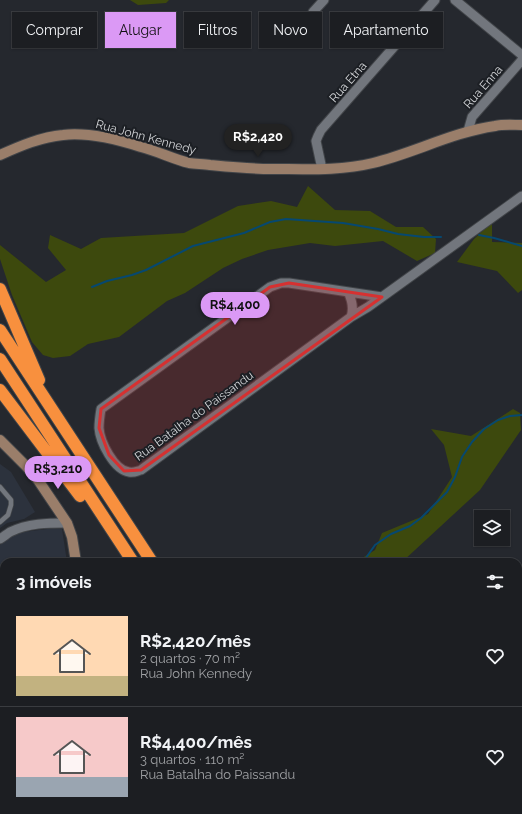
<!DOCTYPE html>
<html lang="pt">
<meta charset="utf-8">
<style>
:root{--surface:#1c1e22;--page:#292b2f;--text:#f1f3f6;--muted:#a0a2a5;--line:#3a3c40;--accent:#db99f5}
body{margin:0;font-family:Raleway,sans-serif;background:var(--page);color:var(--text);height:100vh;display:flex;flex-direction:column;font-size:15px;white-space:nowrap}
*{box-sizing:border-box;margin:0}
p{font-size:13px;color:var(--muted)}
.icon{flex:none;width:22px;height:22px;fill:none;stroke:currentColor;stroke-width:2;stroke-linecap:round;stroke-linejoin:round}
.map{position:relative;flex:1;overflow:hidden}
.drawer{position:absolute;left:0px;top:558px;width:522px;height:256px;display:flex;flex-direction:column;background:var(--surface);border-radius:12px 12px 0 0;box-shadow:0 1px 3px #0004,0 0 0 1px var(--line)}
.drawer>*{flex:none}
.top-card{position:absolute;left:12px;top:12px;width:498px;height:36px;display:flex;gap:8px}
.fabs{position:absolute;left:474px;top:510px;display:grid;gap:8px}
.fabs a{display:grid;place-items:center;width:36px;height:36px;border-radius:0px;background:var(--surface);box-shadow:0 1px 3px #0004,0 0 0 1px var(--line);font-size:20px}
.price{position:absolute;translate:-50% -34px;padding:0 9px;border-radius:14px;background:var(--accent);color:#111;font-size:13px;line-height:26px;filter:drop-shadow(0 1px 2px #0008)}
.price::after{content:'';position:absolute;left:50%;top:24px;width:12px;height:9px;margin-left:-6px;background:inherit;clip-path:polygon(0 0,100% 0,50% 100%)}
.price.on{background:#222;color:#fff}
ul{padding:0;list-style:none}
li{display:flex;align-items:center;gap:12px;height:100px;padding:0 16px}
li+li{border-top:1px solid var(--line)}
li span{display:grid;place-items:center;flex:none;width:112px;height:80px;border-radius:0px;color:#555}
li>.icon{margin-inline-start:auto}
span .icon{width:48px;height:48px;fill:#fffc;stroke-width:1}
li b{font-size:17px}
h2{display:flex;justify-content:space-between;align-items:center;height:48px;padding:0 16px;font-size:17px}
.chip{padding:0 14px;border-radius:0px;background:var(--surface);box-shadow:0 1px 3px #0004,0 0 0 1px var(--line);font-size:14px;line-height:36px}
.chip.on{background:var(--accent);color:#111}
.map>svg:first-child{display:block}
.built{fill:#2c323d}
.green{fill:#3d490d}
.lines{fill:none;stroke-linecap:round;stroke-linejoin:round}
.stream{stroke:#064870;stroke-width:2}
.lane-casing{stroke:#414448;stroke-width:6}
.street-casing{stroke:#414448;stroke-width:11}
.secondary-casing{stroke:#414448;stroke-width:12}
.highway-casing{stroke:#414448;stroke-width:14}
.lane{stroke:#72767d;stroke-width:4.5}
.street{stroke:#72767d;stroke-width:9}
.secondary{stroke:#9a7e6a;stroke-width:10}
.highway{stroke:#f8903e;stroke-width:12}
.marked{fill:#d63131;fill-opacity:0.2;stroke:#d63131;stroke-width:3;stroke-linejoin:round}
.labels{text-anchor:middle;stroke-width:4;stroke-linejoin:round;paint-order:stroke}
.street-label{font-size:12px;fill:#d3d5d8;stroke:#1c1f24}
</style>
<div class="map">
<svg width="522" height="814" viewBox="0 0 522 814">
<rect width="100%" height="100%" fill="#25282e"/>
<path class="built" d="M0,464L11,472L35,512L24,519L7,523L0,528Z
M54,528L62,529L67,562H4V587L0,584V545L16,533Z
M0,663L4,666V703L0,706Z"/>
<path class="green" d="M130,0H169L166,3L138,5Z
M308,186L335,210L370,211L396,227H423L436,239L435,253L417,261L383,241L335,246L310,243L268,250L242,259L223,268L185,293L167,301L119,337L88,344L70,356L53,358L43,355L32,342L12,295L0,259V245L46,282L66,270L48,248L50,235L81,249L101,238L184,233L238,206L271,201L297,207Z
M492,222V242L522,243V290L518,293L497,271L457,262L474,239Z
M513,409L520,413L521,430L480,490L402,562H360L359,560L375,550L382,533L428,514L452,477L444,445L431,429L471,436Z"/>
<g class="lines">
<path class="stream" d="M479,235L494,238L522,246
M92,287L107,281L132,275L146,270L193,246L244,233L270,222L286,219L343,223L378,229L398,234L424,237H441
M363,562L375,545L391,534L410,526L421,518L447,492L455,477L462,457L472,442L484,429L498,420L510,416L522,415"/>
<defs>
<path id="lane" d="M0,487L11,500V505L8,515L0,522"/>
<path id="street" d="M455,0L522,55
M313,12L324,0
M468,131L472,117L522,60
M322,169L316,141L318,136L321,130L435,0
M348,292C352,300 354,308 351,317
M382,297L289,283H281L270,287L101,409C100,415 99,422 99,428C100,442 114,470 129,472C134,473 137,471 141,470L351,317L368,307L382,297L522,196
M0,539C3,537 7,534 10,532C28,523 48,523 67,523"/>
<path id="secondary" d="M0,155C20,146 41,137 63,135C88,132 116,139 141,147C157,151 173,159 189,163C196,164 204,164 210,165C231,167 251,169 271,169C305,169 340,171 373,163C414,153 453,132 495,126C504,124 513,125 522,125
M0,440L26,466L38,480L67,523L72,537L76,562
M190,810L195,814"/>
<path id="highway" d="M0,289L39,380
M0,330L152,562
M0,359L133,562
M0,390L80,496
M295,810L298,814
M315,810L318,814"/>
</defs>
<use href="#lane" class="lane-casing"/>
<use href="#street" class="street-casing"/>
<use href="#secondary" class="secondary-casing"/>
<use href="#highway" class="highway-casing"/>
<use href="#lane" class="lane"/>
<use href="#street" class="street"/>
<use href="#secondary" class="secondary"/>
<use href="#highway" class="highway"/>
</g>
<path class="marked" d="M289,283L382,297L141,470L124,471L109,455L99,428L101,409L270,287Z"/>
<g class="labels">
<g class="street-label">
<text transform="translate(348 82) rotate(-49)" y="4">Rua Etna</text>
<text transform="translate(483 87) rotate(-49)" y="4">Rua Enna</text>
<text transform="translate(146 137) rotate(15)" y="4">Rua John Kennedy</text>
<text transform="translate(194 416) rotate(-36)" y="4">Rua Batalha do Paissandu</text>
</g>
</g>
</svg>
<div class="fabs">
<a><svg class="icon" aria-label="layers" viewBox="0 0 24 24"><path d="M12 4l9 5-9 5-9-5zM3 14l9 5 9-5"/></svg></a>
</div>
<b class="price on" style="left:258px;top:158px">R$2,420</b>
<b class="price" style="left:235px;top:326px">R$4,400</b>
<b class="price" style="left:58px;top:490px">R$3,210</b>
<div class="top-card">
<a class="chip">Comprar</a>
<a class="chip on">Alugar</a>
<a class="chip">Filtros</a>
<a class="chip">Novo</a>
<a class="chip">Apartamento</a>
</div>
<section class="drawer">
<h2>3 imóveis<svg class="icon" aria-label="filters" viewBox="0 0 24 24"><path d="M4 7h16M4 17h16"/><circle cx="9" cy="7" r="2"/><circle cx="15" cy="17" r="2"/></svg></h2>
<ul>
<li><span style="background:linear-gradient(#ffd9b3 75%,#c2b280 0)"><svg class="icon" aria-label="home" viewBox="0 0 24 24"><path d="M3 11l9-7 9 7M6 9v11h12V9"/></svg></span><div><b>R$2,420/mês</b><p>2 quartos · 70 m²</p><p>Rua John Kennedy</p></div><svg class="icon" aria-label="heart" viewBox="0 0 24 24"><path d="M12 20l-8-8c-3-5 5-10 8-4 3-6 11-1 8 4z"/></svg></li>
<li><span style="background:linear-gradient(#f6c9c9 75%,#9aa5b1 0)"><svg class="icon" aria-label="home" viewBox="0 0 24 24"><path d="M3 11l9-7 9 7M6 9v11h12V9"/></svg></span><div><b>R$4,400/mês</b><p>3 quartos · 110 m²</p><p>Rua Batalha do Paissandu</p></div><svg class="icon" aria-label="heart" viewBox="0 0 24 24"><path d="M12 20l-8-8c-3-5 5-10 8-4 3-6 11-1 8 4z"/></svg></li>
</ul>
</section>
</div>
